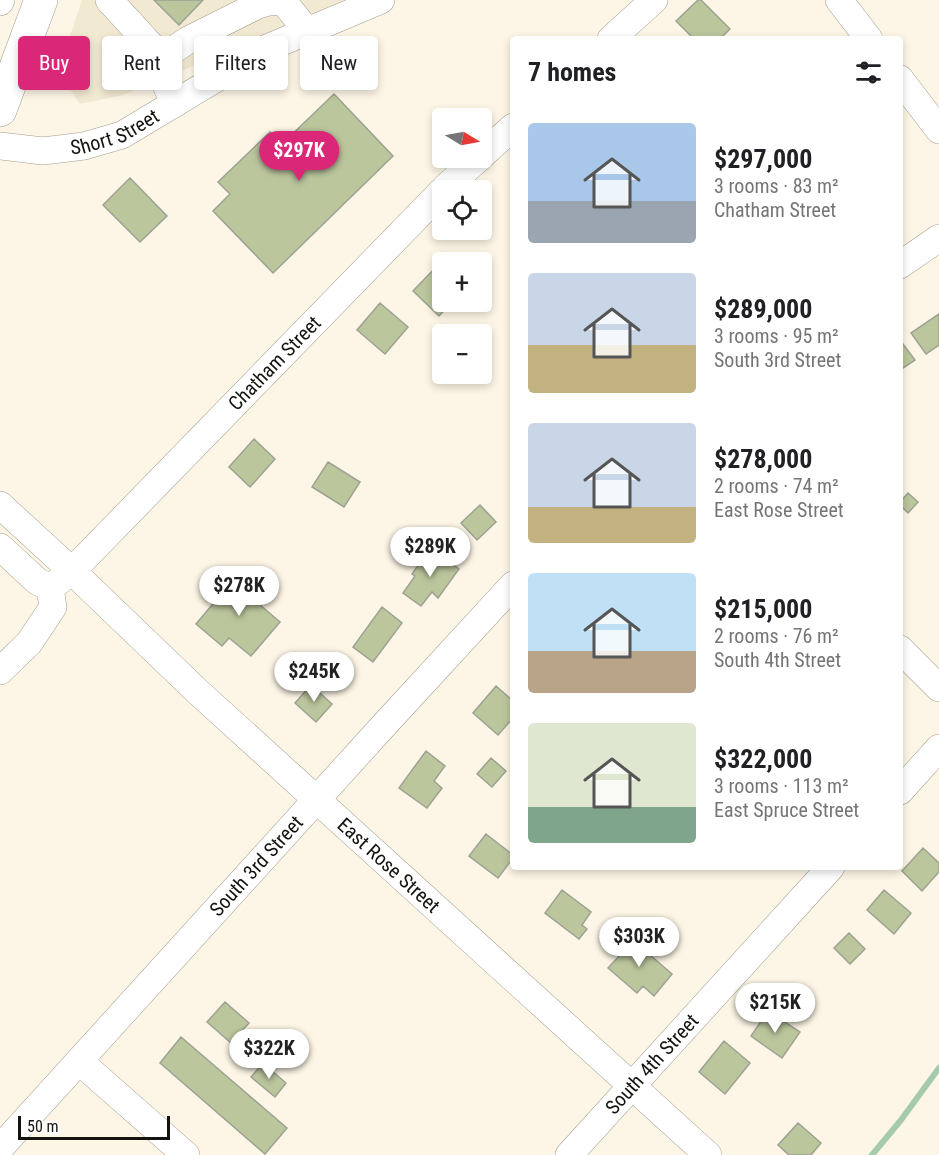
<!DOCTYPE html>
<meta charset="utf-8">
<style>
:root{--surface:#fff;--page:#f6f6f6;--text:#202124;--muted:#757577;--accent:#db2777}
body{margin:0;font-family:"Roboto Condensed",sans-serif;background:var(--page);color:var(--text);height:100vh;display:flex;flex-direction:column;font-size:22px;white-space:nowrap}
*{box-sizing:border-box;margin:0}
p{font-size:20px;color:var(--muted)}
.icon{flex:none;width:33px;height:33px;fill:none;stroke:currentColor;stroke-width:2;stroke-linecap:round;stroke-linejoin:round}
.map{position:relative;flex:1;overflow:hidden}
.details{position:absolute;left:510px;top:36px;width:393px;height:834px;display:flex;flex-direction:column;background:var(--surface);border-radius:6px;box-shadow:0 3px 9px #0003}
.details>*{flex:none}
.banner{position:absolute;left:18px;top:36px;width:402px;height:54px;display:flex;gap:12px}
.needle{width:39px;rotate:100deg}
.fabs{position:absolute;left:432px;top:108px;display:grid;gap:12px}
.fabs a{display:grid;place-items:center;width:60px;height:60px;border-radius:6px;background:var(--surface);box-shadow:0 3px 9px #0003;font-size:30px}
.scale{position:absolute;left:18px;bottom:15px;width:152px;box-sizing:border-box;padding-left:6px;border:3px solid #15130d;border-top:0;font-size:16px;line-height:21px;white-space:nowrap;color:#15130d;-webkit-text-stroke:4px #fff;paint-order:stroke}
.price{position:absolute;translate:-50% -51px;padding:0 14px;border-radius:21px;background:#fff;color:#222;font-size:20px;line-height:39px;filter:drop-shadow(0 2px 3px #0008)}
.price::after{content:'';position:absolute;left:50%;top:36px;width:18px;height:14px;margin-left:-9px;background:inherit;clip-path:polygon(0 0,100% 0,50% 100%)}
.price.on{background:var(--accent);color:#fff}
ul{padding:0;list-style:none}
li{display:flex;align-items:center;gap:18px;height:150px;padding:0 18px}
li span{display:grid;place-items:center;flex:none;width:168px;height:120px;border-radius:6px;color:#555}
li>.icon{margin-inline-start:auto}
span .icon{width:72px;height:72px;fill:#fffc;stroke-width:1}
li b{font-size:26px}
h2{display:flex;justify-content:space-between;align-items:center;height:72px;padding:0 18px;font-size:26px}
.tag{padding:0 21px;border-radius:6px;background:var(--surface);box-shadow:0 3px 9px #0003;font-size:21px;line-height:54px}
.tag.on{background:var(--accent);color:#fff}
.map>svg:first-child{display:block}
.built{fill:#f2e9d2}
.lines{fill:none;stroke-linecap:round;stroke-linejoin:round}
.stream{stroke:#a6caac;stroke-width:6}
.building{fill:#bbc69d;stroke:#9da292;stroke-width:1.5}
.minor-casing{stroke:#a39d8e;stroke-width:28}
.major-casing{stroke:#a39d8e;stroke-width:34}
.minor{stroke:#fff;stroke-width:27}
.major{stroke:#fff;stroke-width:33}
.labels{text-anchor:middle;stroke-width:4.5;stroke-linejoin:round;paint-order:stroke}
.street-label{font-size:20px;fill:#15130d;stroke:#fff}
</style>
<div class="map">
<svg width="939" height="1155" viewBox="0 0 939 1155">
<rect width="100%" height="100%" fill="#fdf6e6"/>
<path class="built" d="M82,0H354L123,95L80,104L58,72Z"/>
<g class="lines">
<path class="stream" d="M872,1155L901,1120L939,1068"/>
</g>
<path class="building" d="M154,0H203L179,25Z
M698,0H701L730,29L720,39H694L676,21Z
M334,94L393,156L273,273L213,211L230,194L218,182L270,132L282,144Z
M130,178L167,216L140,242L103,205Z
M437,266L442,270V302H452L439,316L413,291Z
M380,303L408,327L385,354L357,330Z
M939,314V345L926,354L911,333Z
M900,340L915,360L900,370Z
M254,439L275,459L250,487L229,467Z
M328,462L360,482L344,507L312,487Z
M908,493L918,502L908,513L900,505V502Z
M480,505L496,522L477,540L461,523Z
M430,548L459,569L438,598L432,592L421,606L403,593L415,576L412,574Z
M239,573L266,596L259,604L280,622L251,656L229,638L222,646L196,624Z
M382,607L402,623L373,662L353,647Z
M311,685L332,704L316,722L295,703Z
M496,686L513,701V718L498,735L473,713Z
M426,751L445,766L434,781L442,788L427,808L399,788Z
M491,758L506,771L492,787L477,774Z
M486,834L513,855V858L498,878L469,856Z
M923,848L939,863V872L922,891L902,871Z
M562,890L591,912L582,925L587,929L579,939L545,913Z
M884,890L911,913L894,934L867,910Z
M849,933L865,949L850,964L834,948Z
M626,934L672,974L654,996L643,986L637,993L608,968L622,953L615,946Z
M225,1002L249,1023L231,1043L207,1022Z
M768,1011L800,1032L782,1058L751,1036Z
M181,1037L287,1128L265,1154L160,1063Z
M724,1041L750,1063L725,1094L699,1072Z
M263,1063L286,1083L275,1097L251,1077Z
M798,1123L821,1143L811,1155H789L778,1145Z"/>
<g class="lines">
<defs>
<g id="minor">
<path d="M109,0L165,61"/>
<path d="M839,0L869,39"/>
<path d="M0,2L1,0"/>
<path d="M611,39L654,0"/>
<path d="M900,79L939,130"/>
<path d="M174,104L160,70L169,53L188,40L258,5L268,2L283,1L307,31"/>
<path id="s1" d="M0,146L43,151L84,146L122,135L265,49L381,0"/>
<path d="M482,155L513,127"/>
<path d="M900,265L939,238"/>
<path id="s2" d="M0,505L72,571L197,691L708,1155"/>
<path d="M0,547L37,581L50,588L53,607L29,643L0,671"/>
<path id="s3" d="M50,588L72,571L446,187L479,158"/>
<path d="M900,649L939,688"/>
<path d="M900,791L939,748"/>
<path d="M79,1061L186,1155"/>
<path id="s4" d="M0,1148L386,723L513,585"/>
<path id="s5" d="M569,1155L831,867"/>
</g>
<path id="major" d="M0,110L41,0"/>
</defs>
<use href="#minor" class="minor-casing"/>
<use href="#major" class="major-casing"/>
<use href="#minor" class="minor"/>
<use href="#major" class="major"/>
</g>
<g class="labels">
<g class="street-label">
<text dy="7" stroke="none"><textPath href="#s1" startOffset="118">Short Street</textPath></text>
<text dy="7" stroke="none"><textPath href="#s3" startOffset="318">Chatham Street</textPath></text>
<text dy="7" stroke="none"><textPath href="#s2" startOffset="530">East Rose Street</textPath></text>
<text dy="7" stroke="none"><textPath href="#s4" startOffset="381">South 3rd Street</textPath></text>
<text dy="7" stroke="none"><textPath href="#s5" startOffset="123">South 4th Street</textPath></text>
</g>
</g>
</svg>
<div class="fabs">
<a><svg class="needle" viewBox="-14 -14 28 28"><path d="M0-13l5 13h-10z" fill="#e53935"/><path d="M0 13l5-13h-10z" fill="#757577"/></svg></a>
<a><svg class="icon" aria-label="locate" viewBox="0 0 24 24"><circle cx="12" cy="12" r="6"/><path d="M12 2v4M12 18v4M2 12h4M18 12h4"/></svg></a>
<a>+</a>
<a>−</a>
</div>
<div class="scale">50 m</div>
<b class="price on" style="left:299px;top:182px">$297K</b>
<b class="price" style="left:430px;top:578px">$289K</b>
<b class="price" style="left:239px;top:617px">$278K</b>
<b class="price" style="left:314px;top:703px">$245K</b>
<b class="price" style="left:639px;top:968px">$303K</b>
<b class="price" style="left:775px;top:1034px">$215K</b>
<b class="price" style="left:269px;top:1080px">$322K</b>
<div class="banner">
<a class="tag on">Buy</a>
<a class="tag">Rent</a>
<a class="tag">Filters</a>
<a class="tag">New</a>
</div>
<section class="details">
<h2>7 homes<svg class="icon" aria-label="filters" viewBox="0 0 24 24"><path d="M4 7h16M4 17h16"/><circle cx="9" cy="7" r="2"/><circle cx="15" cy="17" r="2"/></svg></h2>
<ul>
<li><span style="background:linear-gradient(#a9c7e8 65%,#9aa5b1 0)"><svg class="icon" aria-label="home" viewBox="0 0 24 24"><path d="M3 11l9-7 9 7M6 9v11h12V9"/></svg></span><div><b>$297,000</b><p>3 rooms · 83 m²</p><p>Chatham Street</p></div></li>
<li><span style="background:linear-gradient(#c9d6e8 60%,#c2b280 0)"><svg class="icon" aria-label="home" viewBox="0 0 24 24"><path d="M3 11l9-7 9 7M6 9v11h12V9"/></svg></span><div><b>$289,000</b><p>3 rooms · 95 m²</p><p>South 3rd Street</p></div></li>
<li><span style="background:linear-gradient(#c9d6e8 70%,#c2b280 0)"><svg class="icon" aria-label="home" viewBox="0 0 24 24"><path d="M3 11l9-7 9 7M6 9v11h12V9"/></svg></span><div><b>$278,000</b><p>2 rooms · 74 m²</p><p>East Rose Street</p></div></li>
<li><span style="background:linear-gradient(#bfe0f5 65%,#b9a48a 0)"><svg class="icon" aria-label="home" viewBox="0 0 24 24"><path d="M3 11l9-7 9 7M6 9v11h12V9"/></svg></span><div><b>$215,000</b><p>2 rooms · 76 m²</p><p>South 4th Street</p></div></li>
<li><span style="background:linear-gradient(#dfe7d0 70%,#7fa58c 0)"><svg class="icon" aria-label="home" viewBox="0 0 24 24"><path d="M3 11l9-7 9 7M6 9v11h12V9"/></svg></span><div><b>$322,000</b><p>3 rooms · 113 m²</p><p>East Spruce Street</p></div></li>
</ul>
</section>
</div>
